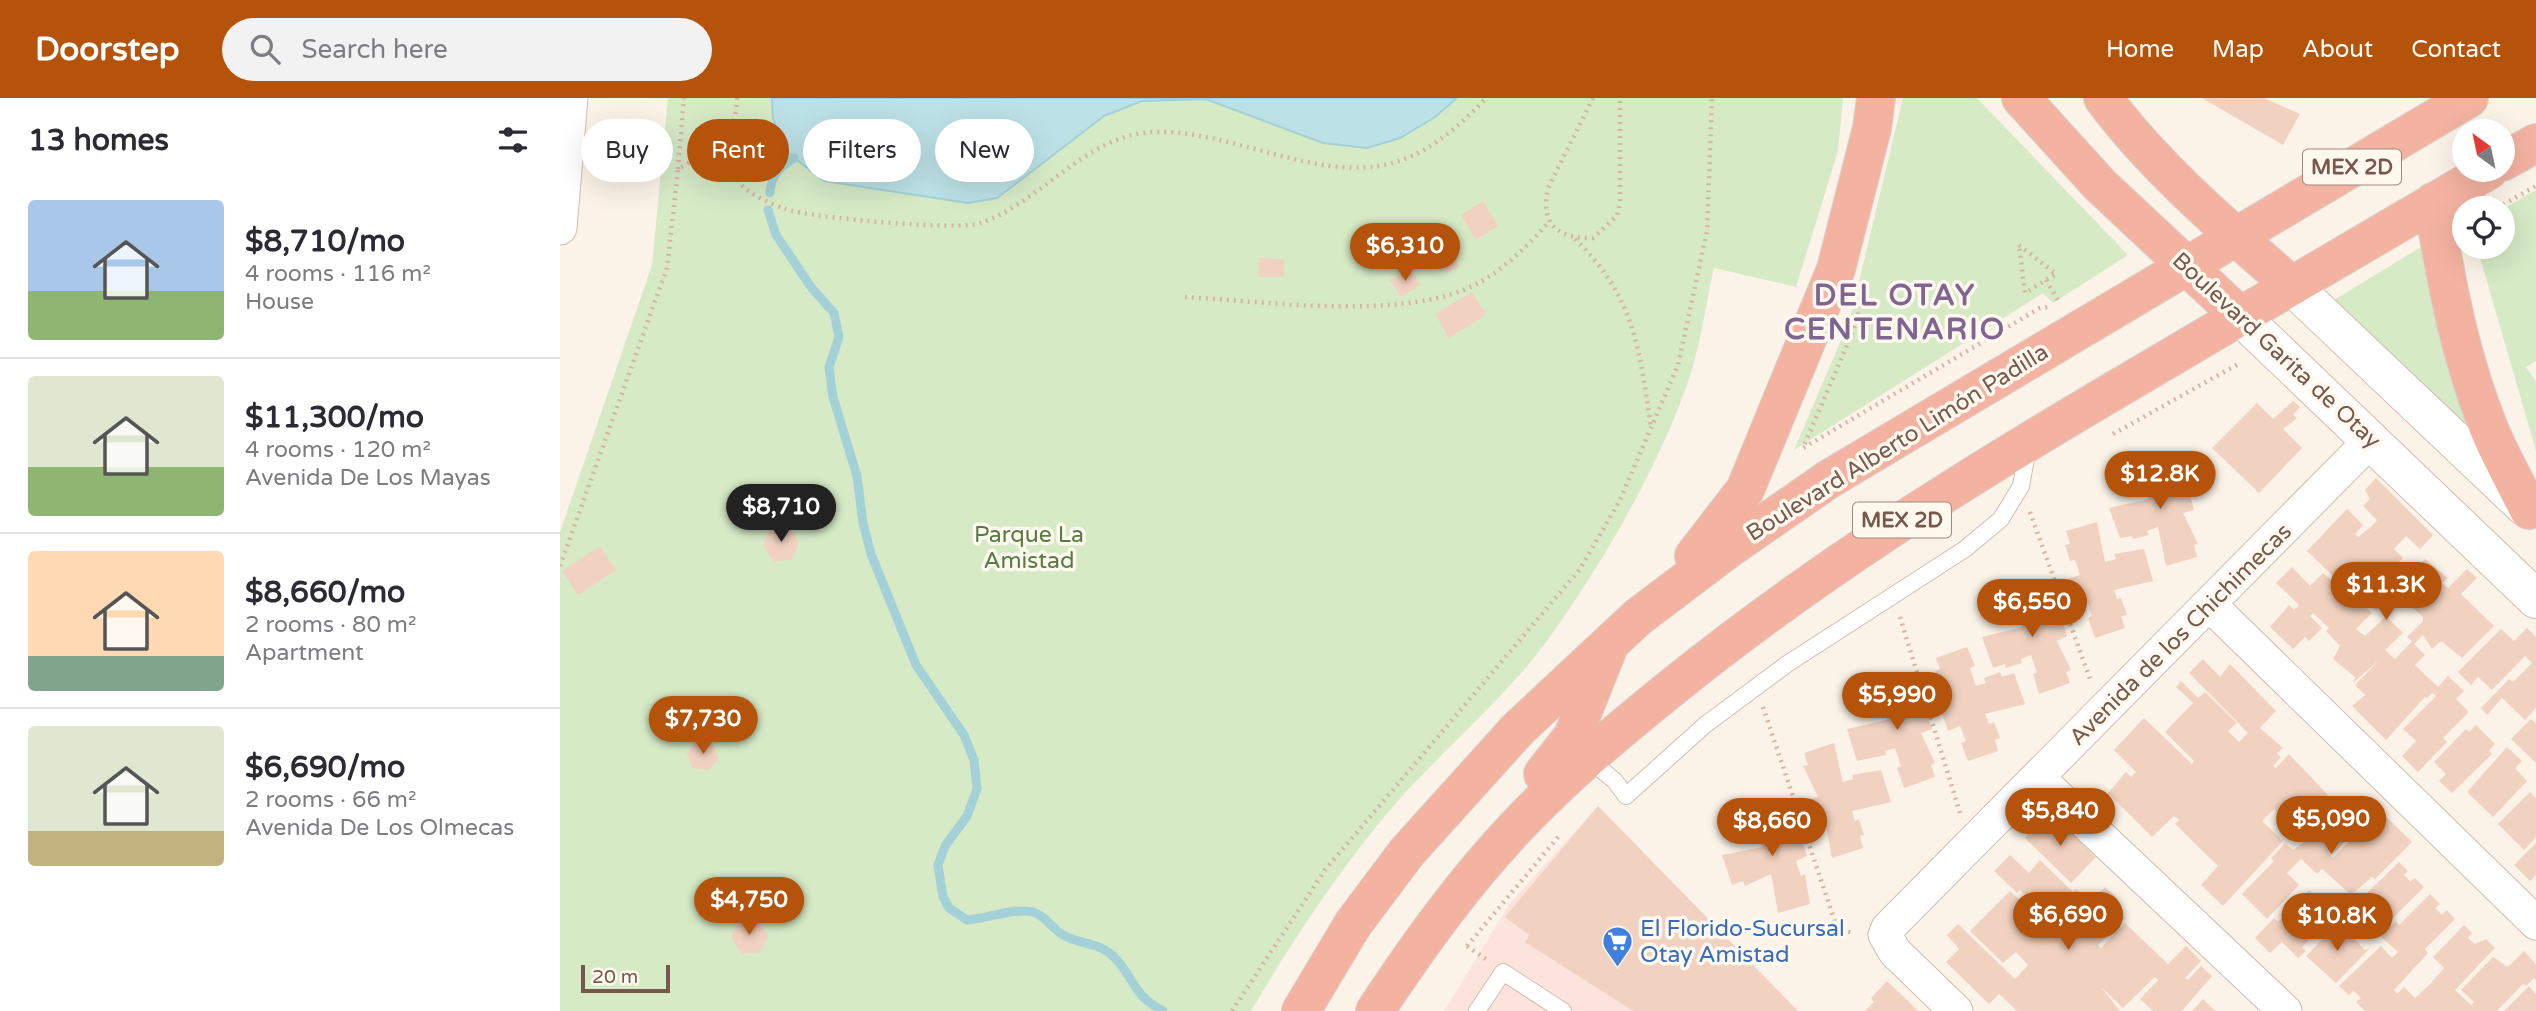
<!DOCTYPE html>
<meta charset="utf-8">
<style>
:root{--surface:#fff;--page:#f2f2f3;--text:#2b2b33;--muted:#7c7c81;--line:#e1e1e2;--accent:#b45309}
body{margin:0;font-family:"Varela Round",sans-serif;background:var(--page);color:var(--text);height:100vh;display:flex;flex-direction:column;font-size:26px;white-space:nowrap}
*{box-sizing:border-box;margin:0}
p{font-size:23px;color:var(--muted)}
.icon{flex:none;width:38px;height:38px;fill:none;stroke:currentColor;stroke-width:2;stroke-linecap:round;stroke-linejoin:round}
.map{position:relative;flex:1;overflow:hidden}
.drawer{display:flex;flex-direction:column;background:var(--surface);width:560px}
.drawer>*{flex:none}
.guide{position:absolute;left:21px;top:21px;width:665px;height:63px;display:flex;gap:14px}
.needle{width:46px;rotate:327deg}
.tools{position:absolute;left:1892px;top:21px;display:grid;gap:14px}
.tools a{display:grid;place-items:center;width:63px;height:63px;border-radius:50%;background:var(--surface);box-shadow:0 7px 28px #0002;font-size:35px}
.scale{position:absolute;left:21px;bottom:18px;width:89px;box-sizing:border-box;padding-left:7px;border:4px solid #76594c;border-top:0;font-size:19px;line-height:24px;white-space:nowrap;color:#76594c;-webkit-text-stroke:5px #fff8ee;paint-order:stroke}
.price{position:absolute;translate:-50% -60px;padding:0 16px;border-radius:24px;background:var(--accent);color:#fff;font-size:23px;line-height:46px;filter:drop-shadow(0 2px 4px #0008)}
.price::after{content:'';position:absolute;left:50%;top:42px;width:21px;height:16px;margin-left:-10px;background:inherit;clip-path:polygon(0 0,100% 0,50% 100%)}
.price.current{background:#222;color:#fff}
ul{padding:0;list-style:none}
li{display:flex;align-items:center;gap:21px;height:175px;padding:0 28px}
li+li{border-top:2px solid var(--line)}
li span{display:grid;place-items:center;flex:none;width:196px;height:140px;border-radius:7px;color:#555}
li>.icon{margin-inline-start:auto}
span .icon{width:84px;height:84px;fill:#fffc;stroke-width:1}
li b{font-size:30px}
h2{display:flex;justify-content:space-between;align-items:center;height:84px;padding:0 28px;font-size:30px}
.tag{padding:0 24px;border-radius:32px;background:var(--surface);box-shadow:0 7px 28px #0002;font-size:24px;line-height:63px}
.tag.current{background:var(--accent);color:#fff}
header{display:flex;align-items:center;gap:42px;box-sizing:border-box;height:98px;padding:0 35px;background:var(--accent);color:#fff}
header strong{font-size:33px}
nav{display:flex;gap:38px;margin-inline-start:auto;font-size:24px}
.search{width:490px;height:63px;background:var(--page);display:flex;align-items:center;gap:18px;box-sizing:border-box;padding:0 24px;border-radius:38px;color:var(--muted);font-size:26px}
main{display:flex;flex:1;min-height:0}
.map>svg:first-child{display:block}
.commercial{fill:#fce4dc}
.green{fill:#d6eac6}
.water{fill:#bce1e6;stroke:#a3d1d7;stroke-width:2}
.lines{fill:none;stroke-linecap:round;stroke-linejoin:round}
.stream{stroke:#a3d1d7;stroke-width:9}
.building{fill:#f1d2c0}
.lane-casing{stroke:#d0bdb0;stroke-width:18}
.street-casing{stroke:#d0bdb0;stroke-width:35}
.secondary-casing{stroke:#d3bdae;stroke-width:40}
.highway-casing{stroke:#d9d1cd;stroke-width:40}
.path{stroke:#d6b5a3;stroke-width:4.5;stroke-dasharray:2 5;stroke-linecap:butt}
.lane{stroke:#fff;stroke-width:16}
.street{stroke:#fff;stroke-width:33}
.secondary{stroke:#fff;stroke-width:38}
.highway{stroke:#f4b3a1;stroke-width:38}
.labels{text-anchor:middle;stroke-width:7;stroke-linejoin:round;paint-order:stroke}
.shield{fill:#fff8ee;stroke:#9f897d;stroke-width:2}
.shield-label{font-size:21px;font-weight:bold;fill:#76594c}
.street-label{font-size:23px;fill:#76594c;stroke:#fff8ee}
.park-label{font-size:23px;fill:#567b44;stroke:#fff8ee}
.shop-label{font-size:23px;fill:#366cbe;stroke:#fff8ee;text-anchor:start}
.district-label{font-size:30px;font-weight:bold;letter-spacing:2px;fill:#806492;stroke:#fff8ee}
</style>
<header>
<strong>Doorstep</strong>
<div class="search"><svg class="icon" aria-label="search" viewBox="0 0 24 24"><circle cx="10" cy="10" r="6"/><path d="M15 15l6 6"/></svg>Search here</div>
<nav><a>Home</a><a>Map</a><a>About</a><a>Contact</a></nav>
</header>
<main>
<section class="drawer">
<h2>13 homes<svg class="icon" aria-label="filters" viewBox="0 0 24 24"><path d="M4 7h16M4 17h16"/><circle cx="9" cy="7" r="2"/><circle cx="15" cy="17" r="2"/></svg></h2>
<ul>
<li><span style="background:linear-gradient(#a9c7e8 65%,#8fb573 0)"><svg class="icon" aria-label="home" viewBox="0 0 24 24"><path d="M3 11l9-7 9 7M6 9v11h12V9"/></svg></span><div><b>$8,710/mo</b><p>4 rooms · 116 m²</p><p>House</p></div></li>
<li><span style="background:linear-gradient(#dfe7d0 65%,#8fb573 0)"><svg class="icon" aria-label="home" viewBox="0 0 24 24"><path d="M3 11l9-7 9 7M6 9v11h12V9"/></svg></span><div><b>$11,300/mo</b><p>4 rooms · 120 m²</p><p>Avenida De Los Mayas</p></div></li>
<li><span style="background:linear-gradient(#ffd9b3 75%,#7fa58c 0)"><svg class="icon" aria-label="home" viewBox="0 0 24 24"><path d="M3 11l9-7 9 7M6 9v11h12V9"/></svg></span><div><b>$8,660/mo</b><p>2 rooms · 80 m²</p><p>Apartment</p></div></li>
<li><span style="background:linear-gradient(#dfe7d0 75%,#c2b280 0)"><svg class="icon" aria-label="home" viewBox="0 0 24 24"><path d="M3 11l9-7 9 7M6 9v11h12V9"/></svg></span><div><b>$6,690/mo</b><p>2 rooms · 66 m²</p><p>Avenida De Los Olmecas</p></div></li>
</ul>
</section>
<div class="map">
<svg width="1976" height="913" viewBox="0 0 1976 913">
<rect width="100%" height="100%" fill="#fcf3e8"/>
<path class="commercial" d="M1038,708L1238,913H884L950,805Z"/>
<path class="green" d="M108,0H1283L1278,53L1236,189L1154,170C1146,205 1141,243 1130,278C1100,368 1040,470 984,547C943,601 889,647 843,697C785,763 735,838 691,913H0V434L92,167Z
M1343,0H1417L1568,157L1493,205L1483,195L1234,352L1290,221Z
M1976,92V263L1966,269L1976,283V353L1917,149H1942L1943,111Z
M1864,147L1923,349L1771,204Z"/>
<path class="water" d="M212,0H897L875,19L840,40L807,50L763,45L646,1L582,3L544,18L437,100L408,105L264,83L228,55L213,21Z"/>
<g class="lines">
<path class="stream" d="M210,95C211,77 220,69 234,60
M208,112L216,137L251,189L274,215L279,239L269,269L273,299L297,378L303,425L311,456L356,567L404,637L414,662L417,691L407,718L385,748L378,767L383,799L389,810L407,822C427,821 445,812 465,813C482,813 488,826 500,835C520,849 538,841 557,862C575,883 574,898 603,913"/>
</g>
<path class="building" d="M1642,0H1704L1740,16L1723,47Z
M923,103L938,128L916,142L901,117Z
M894,155L899,169L885,175L879,161Z
M699,160L724,161V179H698Z
M850,171L860,187L841,199L830,182Z
M912,194L926,217L889,240L875,216Z
M1733,303L1740,309L1733,317L1737,320L1723,331L1742,350L1699,395L1652,350L1697,305L1713,321Z
M1608,353L1615,373L1611,374L1616,390L1627,386L1634,412L1623,415L1638,446L1634,447L1637,459L1606,468L1598,429L1587,433L1589,437L1573,441L1572,438L1560,440L1549,410L1589,401L1586,391L1581,392L1577,364Z
M1816,380L1873,437L1860,451L1846,438L1834,451L1843,460L1821,481L1834,493L1816,512L1801,498L1798,502L1812,515L1796,531L1805,538L1826,518L1843,535L1825,552L1835,561L1852,543L1847,539L1863,523V519L1848,506L1856,496L1843,484L1865,461L1888,480L1882,485L1888,490L1907,471L1917,480L1901,496L1934,528L1902,560L1881,543L1872,551L1863,537L1854,546L1865,557L1855,567L1878,589L1888,578L1904,593L1896,601L1909,614L1883,640L1887,644L1858,674L1842,658L1856,643L1843,631L1876,598L1872,595L1867,600L1865,599L1826,642L1792,608L1805,597L1795,587L1819,562L1793,585L1795,579L1773,561L1780,548L1766,533L1769,530L1753,515L1750,518L1762,530L1749,543L1745,539L1733,551L1710,529L1729,507L1734,512L1739,507L1716,485L1732,469L1750,488L1763,475L1795,503L1797,501L1747,453L1787,411L1803,427L1795,436L1798,439L1812,428L1817,422L1803,408L1810,401L1805,392Z
M1537,424L1545,464L1556,461L1554,456L1584,451L1593,483L1554,492L1557,501L1561,500L1567,517L1561,518L1565,530L1535,540L1528,520L1532,518L1527,503L1515,507L1507,481L1520,477L1515,462L1510,463L1505,447L1510,446L1506,433Z
M229,429L239,445L232,462L213,463L203,448L210,430Z
M40,448L56,472L18,497L2,473Z
M1480,481L1488,518L1499,513L1507,538L1497,543L1511,572L1506,574L1510,585L1479,596L1473,576L1477,575L1471,557L1461,561L1462,565L1446,570L1445,566L1433,570L1422,539L1462,529L1458,519L1454,521L1447,505L1452,503L1448,492Z
M1967,530L1976,539V610L1965,622L1942,600L1927,617L1921,610L1949,581L1953,584L1972,565L1965,558L1932,592L1918,579L1911,587L1898,574L1941,531L1954,543Z
M1407,549L1415,568L1410,570L1416,588L1426,585L1424,580L1440,574L1442,579L1454,575L1465,606L1425,616L1429,626L1434,624L1440,640L1435,642L1438,653L1408,663L1401,645L1406,643L1400,628L1388,633L1379,607L1391,602L1386,587L1381,589L1375,573L1380,571L1376,560Z
M1643,561L1660,579L1670,566L1716,613L1700,630L1723,650L1717,655L1721,659L1713,668L1716,670L1729,656L1768,697L1736,730L1714,711L1702,723L1723,743L1663,808L1641,787L1658,768L1615,726L1619,722L1614,718L1592,739L1548,695L1566,674L1571,679L1576,674L1554,652L1584,620L1632,666L1634,663L1605,634L1633,605L1616,589L1621,583L1638,600L1645,594L1677,625L1668,633L1679,644L1688,635L1629,575Z
M1345,575L1352,593L1347,595L1352,611L1364,607L1372,631L1361,635L1375,665L1371,667L1375,679L1344,690L1337,670L1341,668L1335,650L1325,653L1326,657L1297,663L1287,631L1327,622L1314,599L1318,597L1314,584Z
M1971,621L1976,625V665L1951,641Z
M1916,627L1935,646L1929,653L1932,656L1892,695L1879,683L1886,676L1874,664L1906,631L1909,634Z
M136,644L152,645L159,660L149,672L132,670L127,655Z
M1274,645L1283,684L1293,681L1292,677L1321,672L1331,704L1292,713L1295,723L1299,721L1304,737L1300,738L1303,750L1272,760L1265,723L1253,728L1245,702L1258,699L1243,668L1248,667L1244,655Z
M1947,649L1962,663L1955,670L1967,683L1933,719L1907,694Z
M1970,694L1976,700V739L1964,752L1938,726Z
M1221,700L1228,736L1239,733L1247,758L1236,763L1241,778L1245,776L1250,806L1218,815L1211,776L1185,788L1183,783L1172,787L1162,757L1202,749L1198,737L1194,740L1189,710Z
M1777,701L1786,710L1781,714L1789,722L1793,717L1802,726L1771,758L1773,760L1819,712L1852,744L1815,781L1812,779L1791,797L1762,771L1757,776L1741,761L1727,775L1739,787L1707,821L1682,796L1714,763L1711,760L1725,745L1733,752L1745,743L1748,739L1744,734Z
M1038,708L1238,913H1073L965,844L969,837L945,819Z
M1489,714L1536,759L1511,785L1465,740Z
M1976,745V777L1970,783L1954,767Z
M1450,757L1469,775L1480,762L1513,794L1516,791L1530,804L1545,789L1558,801L1551,809L1565,820L1538,847L1541,850L1565,825L1608,866L1626,848L1641,863L1625,880L1628,882L1641,868L1652,878L1622,913H1593L1580,901L1598,882L1595,879L1563,910L1541,889L1560,913H1457L1439,896L1429,906L1386,864L1399,851L1387,837L1398,826L1455,881L1468,867L1456,854L1443,865L1410,833L1450,793L1477,819L1478,816L1484,822L1487,819L1460,792L1457,795L1434,773Z
M1839,764L1848,773L1844,777L1847,780L1850,784L1855,780L1864,789L1832,821L1819,809L1814,813L1809,808L1810,800L1806,796Z
M1749,792L1777,821L1761,837L1758,833L1742,849L1746,853L1738,860L1722,844L1710,855L1695,840L1714,820L1718,824Z
M1870,796L1880,806L1875,810L1882,817L1887,812L1895,821L1865,851L1868,855L1834,892L1837,896L1844,889L1855,900L1870,886L1884,870L1873,859L1904,827L1912,835L1908,840L1915,846L1926,841L1935,850L1895,892L1911,907L1914,904L1901,892L1933,859L1948,869L1964,853L1976,866V882L1974,880L1966,888L1963,886L1937,913H1805L1796,904L1801,900L1797,896L1793,893L1789,897L1779,888L1821,848L1832,860L1838,854L1821,839L1836,823L1839,827Z
M1779,798L1789,808L1781,816L1772,806Z
M197,822L208,838L200,854L182,856L171,840L178,823Z
M1779,825L1805,852L1811,849L1776,885L1746,858Z
M1327,883L1344,899L1358,913H1305L1314,904L1311,900Z
M1969,888L1976,896V913H1944Z
M1643,901L1652,910L1656,913H1632Z"/>
<g class="lines">
<defs>
<path id="lane" d="M1027,660L1055,683L1066,698L1145,627L1227,566L1405,451L1441,421L1461,388L1468,350
M917,913L943,874L1003,913"/>
<path id="street" d="M0,130L11,0
M1649,506L1976,825
M1478,680L1725,913
M1396,913L1335,854L1325,837L1328,830L1812,341"/>
<path id="secondary" d="M1732,188L1964,408
M1680,218L1976,501"/>
<path id="highway" d="M1461,0L1540,87L1680,218
M1543,0C1595,70 1666,130 1732,188
M1942,64L1976,45
M1873,104C1886,184 1901,265 1933,340C1944,364 1957,388 1969,412
M1134,458L1185,392L1276,171L1312,30L1316,0
M983,676L1013,638L1048,550
M741,913L793,826L847,754L958,631L1078,519L1168,451L1269,381L1909,0
M815,913C858,848 903,785 957,728C1004,678 1057,634 1110,591C1247,480 1393,388 1545,298C1673,223 1801,146 1929,72"/>
</defs>
<use href="#lane" class="lane-casing"/>
<use href="#street" class="street-casing"/>
<use href="#secondary" class="secondary-casing"/>
<use href="#highway" class="highway-casing"/>
<path class="path" d="M177,0C176,30 160,53 177,81C186,96 211,106 226,111C251,120 398,133 421,125C476,106 521,46 577,36C612,30 643,38 676,46C788,76 839,93 926,0
M1033,0L988,90C980,127 998,141 1033,140L1057,118L1060,104V0
M118,71L124,0
M1937,110L1976,88
M1015,141C1075,199 1079,250 1091,329
M1459,147L1496,176L1465,195Z
M1486,182L1500,206
M625,199C706,203 851,225 922,183C949,167 969,146 990,123
M1301,208L1291,238L1243,350L1480,210L1490,209
M1553,336L1680,265
M1470,414L1530,581
M0,468L107,170L118,71L168,43
M1340,519L1400,715
M1203,609L1277,830L1293,835
M907,848L999,738
M907,848L926,861
M672,913L765,772L1020,471L1059,404L1118,267L1147,133L1152,0"/>
<use href="#lane" class="lane"/>
<use href="#street" class="street"/>
<use href="#secondary" class="secondary"/>
<use href="#highway" class="highway"/>
</g>
<defs>
<symbol id="supermarket-pin" viewBox="-11 -11 22 30"><path d="M0 17L-7.5 6A9.5 9.5 0 1 1 7.5 6Z" fill="#3f7fe0" stroke="#fff8ee"/><path d="M-6-5.5h2.5l.6 2H6L4.5 2H-2.5L-4.4-4H-6ZM-1.5 3.2a1.3 1.3 0 1 0 .1 0ZM3 3.2a1.3 1.3 0 1 0 .1 0Z" fill="#fff"/></symbol>
</defs>
<g fill-rule="evenodd">
<use href="#supermarket-pin" x="1040" y="826" width="35" height="47"/>
</g>
<g class="labels">
<g class="shield">
<rect x="1743" y="51.5" width="98" height="35" rx="5"/>
<rect x="1293" y="404.5" width="98" height="35" rx="5"/>
</g>
<g class="shield-label">
<text x="1792" y="76">MEX 2D</text>
<text x="1342" y="429">MEX 2D</text>
</g>
<g class="street-label">
<text transform="translate(1717 252) rotate(43)" y="8">Boulevard Garita de Otay</text>
<text transform="translate(1337 344) rotate(-32)" y="8">Boulevard Alberto Limón Padilla</text>
<text transform="translate(1620 536) rotate(-45)" y="8">Avenida de los Chichimecas</text>
</g>
<g class="park-label">
<text x="469" y="444">Parque La<tspan x="469" dy="26">Amistad</tspan></text>
</g>
<g class="shop-label">
<text x="1080" y="838">El Florido-Sucursal<tspan x="1080" dy="26">Otay Amistad</tspan></text>
</g>
<g class="district-label">
<text x="1335" y="207">DEL OTAY<tspan x="1335" dy="34">CENTENARIO</tspan></text>
</g>
</g>
</svg>
<div class="tools">
<a><svg class="needle" viewBox="-14 -14 28 28"><path d="M0-13l5 13h-10z" fill="#e53935"/><path d="M0 13l5-13h-10z" fill="#7c7c81"/></svg></a>
<a><svg class="icon" aria-label="locate" viewBox="0 0 24 24"><circle cx="12" cy="12" r="6"/><path d="M12 2v4M12 18v4M2 12h4M18 12h4"/></svg></a>
</div>
<div class="scale">20 m</div>
<b class="price" style="left:845px;top:185px">$6,310</b>
<b class="price" style="left:1600px;top:413px">$12.8K</b>
<b class="price current" style="left:221px;top:446px">$8,710</b>
<b class="price" style="left:1826px;top:524px">$11.3K</b>
<b class="price" style="left:1472px;top:541px">$6,550</b>
<b class="price" style="left:1337px;top:634px">$5,990</b>
<b class="price" style="left:143px;top:658px">$7,730</b>
<b class="price" style="left:1500px;top:750px">$5,840</b>
<b class="price" style="left:1771px;top:758px">$5,090</b>
<b class="price" style="left:1212px;top:760px">$8,660</b>
<b class="price" style="left:189px;top:839px">$4,750</b>
<b class="price" style="left:1508px;top:854px">$6,690</b>
<b class="price" style="left:1777px;top:855px">$10.8K</b>
<div class="guide">
<a class="tag">Buy</a>
<a class="tag current">Rent</a>
<a class="tag">Filters</a>
<a class="tag">New</a>
</div>
</div>
</main>
